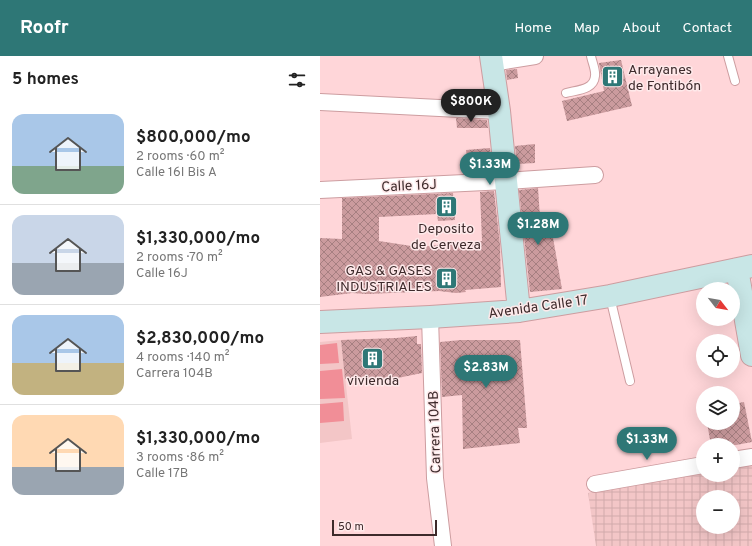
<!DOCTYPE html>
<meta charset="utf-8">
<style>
:root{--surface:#fff;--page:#f6f6f6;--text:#222;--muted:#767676;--line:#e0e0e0;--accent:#2e7776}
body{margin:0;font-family:Overpass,sans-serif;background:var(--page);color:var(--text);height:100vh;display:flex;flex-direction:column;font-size:15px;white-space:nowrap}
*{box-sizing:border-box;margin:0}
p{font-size:13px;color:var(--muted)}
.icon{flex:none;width:22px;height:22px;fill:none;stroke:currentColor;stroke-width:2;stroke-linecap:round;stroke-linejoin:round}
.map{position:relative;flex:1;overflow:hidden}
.side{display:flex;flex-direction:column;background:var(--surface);width:320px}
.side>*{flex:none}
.needle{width:26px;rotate:121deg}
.controls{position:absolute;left:376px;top:226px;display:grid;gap:8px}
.controls a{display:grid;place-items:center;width:44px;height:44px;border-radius:50%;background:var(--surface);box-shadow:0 4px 16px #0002;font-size:20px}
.scale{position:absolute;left:12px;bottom:10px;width:105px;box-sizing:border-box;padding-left:4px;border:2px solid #3d2a2b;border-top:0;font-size:11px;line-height:14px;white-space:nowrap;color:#3d2a2b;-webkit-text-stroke:3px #fee9ea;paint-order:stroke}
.price{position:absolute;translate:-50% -34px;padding:0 9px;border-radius:14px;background:var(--accent);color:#fff;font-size:13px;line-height:26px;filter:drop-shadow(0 1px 2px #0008)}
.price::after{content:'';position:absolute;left:50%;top:24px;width:12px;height:9px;margin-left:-6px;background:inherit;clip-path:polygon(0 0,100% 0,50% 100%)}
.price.on{background:#222;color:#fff}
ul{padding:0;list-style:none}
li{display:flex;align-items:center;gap:12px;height:100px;padding:0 12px}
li+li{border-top:1px solid var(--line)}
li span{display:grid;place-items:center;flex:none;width:112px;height:80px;border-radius:12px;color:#555}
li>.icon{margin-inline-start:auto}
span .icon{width:48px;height:48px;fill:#fffc;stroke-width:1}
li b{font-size:17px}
h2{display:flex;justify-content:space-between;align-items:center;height:48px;padding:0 12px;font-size:17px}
header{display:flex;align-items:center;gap:24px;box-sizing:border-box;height:56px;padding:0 20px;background:var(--accent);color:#fff}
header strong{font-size:19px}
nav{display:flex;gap:22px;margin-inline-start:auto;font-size:14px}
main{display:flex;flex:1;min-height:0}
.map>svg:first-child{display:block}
.built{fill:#f3c6c7}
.industrial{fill:url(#industrial-grid);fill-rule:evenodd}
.green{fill:#f18e97}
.building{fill:url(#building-cross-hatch)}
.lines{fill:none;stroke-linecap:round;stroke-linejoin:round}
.lane-casing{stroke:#cd9da0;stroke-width:10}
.street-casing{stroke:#cd9da0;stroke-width:18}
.secondary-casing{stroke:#cd9da0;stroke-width:24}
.lane{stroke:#fff;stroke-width:8}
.street{stroke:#fff;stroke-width:16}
.secondary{stroke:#c8e6e6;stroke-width:22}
.labels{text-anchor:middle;stroke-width:3;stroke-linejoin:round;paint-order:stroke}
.poi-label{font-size:14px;fill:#3d2a2b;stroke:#fee9ea}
.street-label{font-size:14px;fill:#3d2a2b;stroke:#fee9ea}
</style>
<header>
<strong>Roofr</strong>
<nav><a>Home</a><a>Map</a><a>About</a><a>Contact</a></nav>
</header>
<main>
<section class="side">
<h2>5 homes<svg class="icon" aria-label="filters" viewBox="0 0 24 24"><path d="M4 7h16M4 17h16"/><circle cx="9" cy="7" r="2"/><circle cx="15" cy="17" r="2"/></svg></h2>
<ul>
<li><span style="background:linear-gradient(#a9c7e8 65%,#7fa58c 0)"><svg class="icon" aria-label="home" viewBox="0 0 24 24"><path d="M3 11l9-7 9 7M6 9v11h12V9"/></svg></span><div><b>$800,000/mo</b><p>2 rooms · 60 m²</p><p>Calle 16I Bis A</p></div></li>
<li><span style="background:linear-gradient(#c9d6e8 60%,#9aa5b1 0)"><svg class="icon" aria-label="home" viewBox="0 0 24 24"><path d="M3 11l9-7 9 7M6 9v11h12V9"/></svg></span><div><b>$1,330,000/mo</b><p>2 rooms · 70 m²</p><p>Calle 16J</p></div></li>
<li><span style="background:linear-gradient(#a9c7e8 60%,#c2b280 0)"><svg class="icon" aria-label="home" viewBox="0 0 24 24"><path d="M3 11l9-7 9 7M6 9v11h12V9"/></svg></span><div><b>$2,830,000/mo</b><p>4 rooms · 140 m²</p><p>Carrera 104B</p></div></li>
<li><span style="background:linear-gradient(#ffd9b3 65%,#9aa5b1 0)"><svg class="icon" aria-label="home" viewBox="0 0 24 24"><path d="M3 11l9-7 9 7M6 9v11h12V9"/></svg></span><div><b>$1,330,000/mo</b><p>3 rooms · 86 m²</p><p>Calle 17B</p></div></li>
</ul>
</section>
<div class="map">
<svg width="432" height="490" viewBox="0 0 432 490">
<defs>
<pattern id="industrial-grid" width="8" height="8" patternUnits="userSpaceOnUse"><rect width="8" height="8" fill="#f3c6c7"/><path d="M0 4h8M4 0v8" fill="none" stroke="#d1aaab"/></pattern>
<pattern id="building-cross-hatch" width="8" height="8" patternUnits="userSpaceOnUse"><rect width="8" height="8" fill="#cb9b9e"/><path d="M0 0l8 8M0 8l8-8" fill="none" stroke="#a67f81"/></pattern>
</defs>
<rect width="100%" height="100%" fill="#ffd6d9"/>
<path class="built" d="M21,284L32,383L0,387V286Z"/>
<path class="industrial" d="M432,408V490H276L268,437L383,417V419H413V411ZM383,441H413V471H383Z"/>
<path class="green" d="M17,287L19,307L0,308V289Z
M22,313L25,342L0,343V315Z
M23,346L24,365L0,367V348Z"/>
<path class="building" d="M301,4L312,50L247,65L242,45L284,35L279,7Z
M197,13L198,22L187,24L186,14Z
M163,39L164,45L146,44V40Z
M136,62L167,64L168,72H137Z
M215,88V107L197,108L195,90Z
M170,92L172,109H169V110L148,111L146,94Z
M218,132L221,176H232L242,233L210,236L199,134Z
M174,135L180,189L181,231L145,234L146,236L136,237L119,235L47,238L32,237L0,241V182L22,183V142L133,137L135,164L118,165L117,158L59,161V185L98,191L162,185L160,136Z
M97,280V288H101L102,317L68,324L39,321L25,323L21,284L76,282Z
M141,284H200L207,372H198L200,387L143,393L142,339L122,341L120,286Z
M424,346L432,386L416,389H391L387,367H413V348Z"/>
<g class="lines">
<defs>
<path id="lane" d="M408,0L415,25
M246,37C257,34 274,34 275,20C276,14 272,6 271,0
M290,241L310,325"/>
<path id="street" d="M172,7L215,0
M0,46L179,55
M0,134L186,125L275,119
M110,261L115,422L123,490
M413,404L432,401
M275,428L383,409"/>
<path id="secondary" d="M171,0L179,55L199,255
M417,213L432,299
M0,266L110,261L199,255L290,240L432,210"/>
</defs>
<use href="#lane" class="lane-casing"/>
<use href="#street" class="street-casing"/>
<use href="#secondary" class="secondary-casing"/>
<use href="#lane" class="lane"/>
<use href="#street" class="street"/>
<use href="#secondary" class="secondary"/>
</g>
<defs>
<symbol id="building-square" viewBox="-11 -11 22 22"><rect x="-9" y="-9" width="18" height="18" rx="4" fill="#2e7776" stroke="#fee9ea"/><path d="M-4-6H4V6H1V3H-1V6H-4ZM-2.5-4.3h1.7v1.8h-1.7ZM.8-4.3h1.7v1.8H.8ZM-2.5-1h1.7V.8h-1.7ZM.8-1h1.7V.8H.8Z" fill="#fff"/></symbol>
</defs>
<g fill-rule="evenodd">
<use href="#building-square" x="280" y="8" width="25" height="25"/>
<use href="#building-square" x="114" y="138" width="25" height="25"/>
<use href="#building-square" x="114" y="210" width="25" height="25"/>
<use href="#building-square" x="40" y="290" width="25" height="25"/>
</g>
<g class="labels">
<g class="poi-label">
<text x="308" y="18" text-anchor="start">Arrayanes<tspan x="308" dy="16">de Fontibón</tspan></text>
<text x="126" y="177">Deposito<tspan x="126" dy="16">de Cerveza</tspan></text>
<text x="112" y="219" text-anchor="end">GAS &amp; GASES<tspan x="112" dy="16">INDUSTRIALES</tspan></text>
<text x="53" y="329">vivienda</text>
</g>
<g class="street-label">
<text transform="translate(89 129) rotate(-3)" y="5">Calle 16J</text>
<text transform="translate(218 250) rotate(-8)" y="5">Avenida Calle 17</text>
<text transform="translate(114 376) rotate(-92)" y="5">Carrera 104B</text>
</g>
</g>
</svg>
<div class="controls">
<a><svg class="needle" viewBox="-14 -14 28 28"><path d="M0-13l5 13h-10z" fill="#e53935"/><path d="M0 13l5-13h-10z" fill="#767676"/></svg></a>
<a><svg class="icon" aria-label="locate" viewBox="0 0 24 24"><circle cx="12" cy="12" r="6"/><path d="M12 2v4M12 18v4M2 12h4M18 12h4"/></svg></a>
<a><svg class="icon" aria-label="layers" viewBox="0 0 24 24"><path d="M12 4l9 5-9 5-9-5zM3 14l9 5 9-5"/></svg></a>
<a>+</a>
<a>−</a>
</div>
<div class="scale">50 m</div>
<b class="price on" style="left:151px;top:67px">$800K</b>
<b class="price" style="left:170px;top:130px">$1.33M</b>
<b class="price" style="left:218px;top:190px">$1.28M</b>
<b class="price" style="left:166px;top:333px">$2.83M</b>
<b class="price" style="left:327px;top:405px">$1.33M</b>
</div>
</main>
